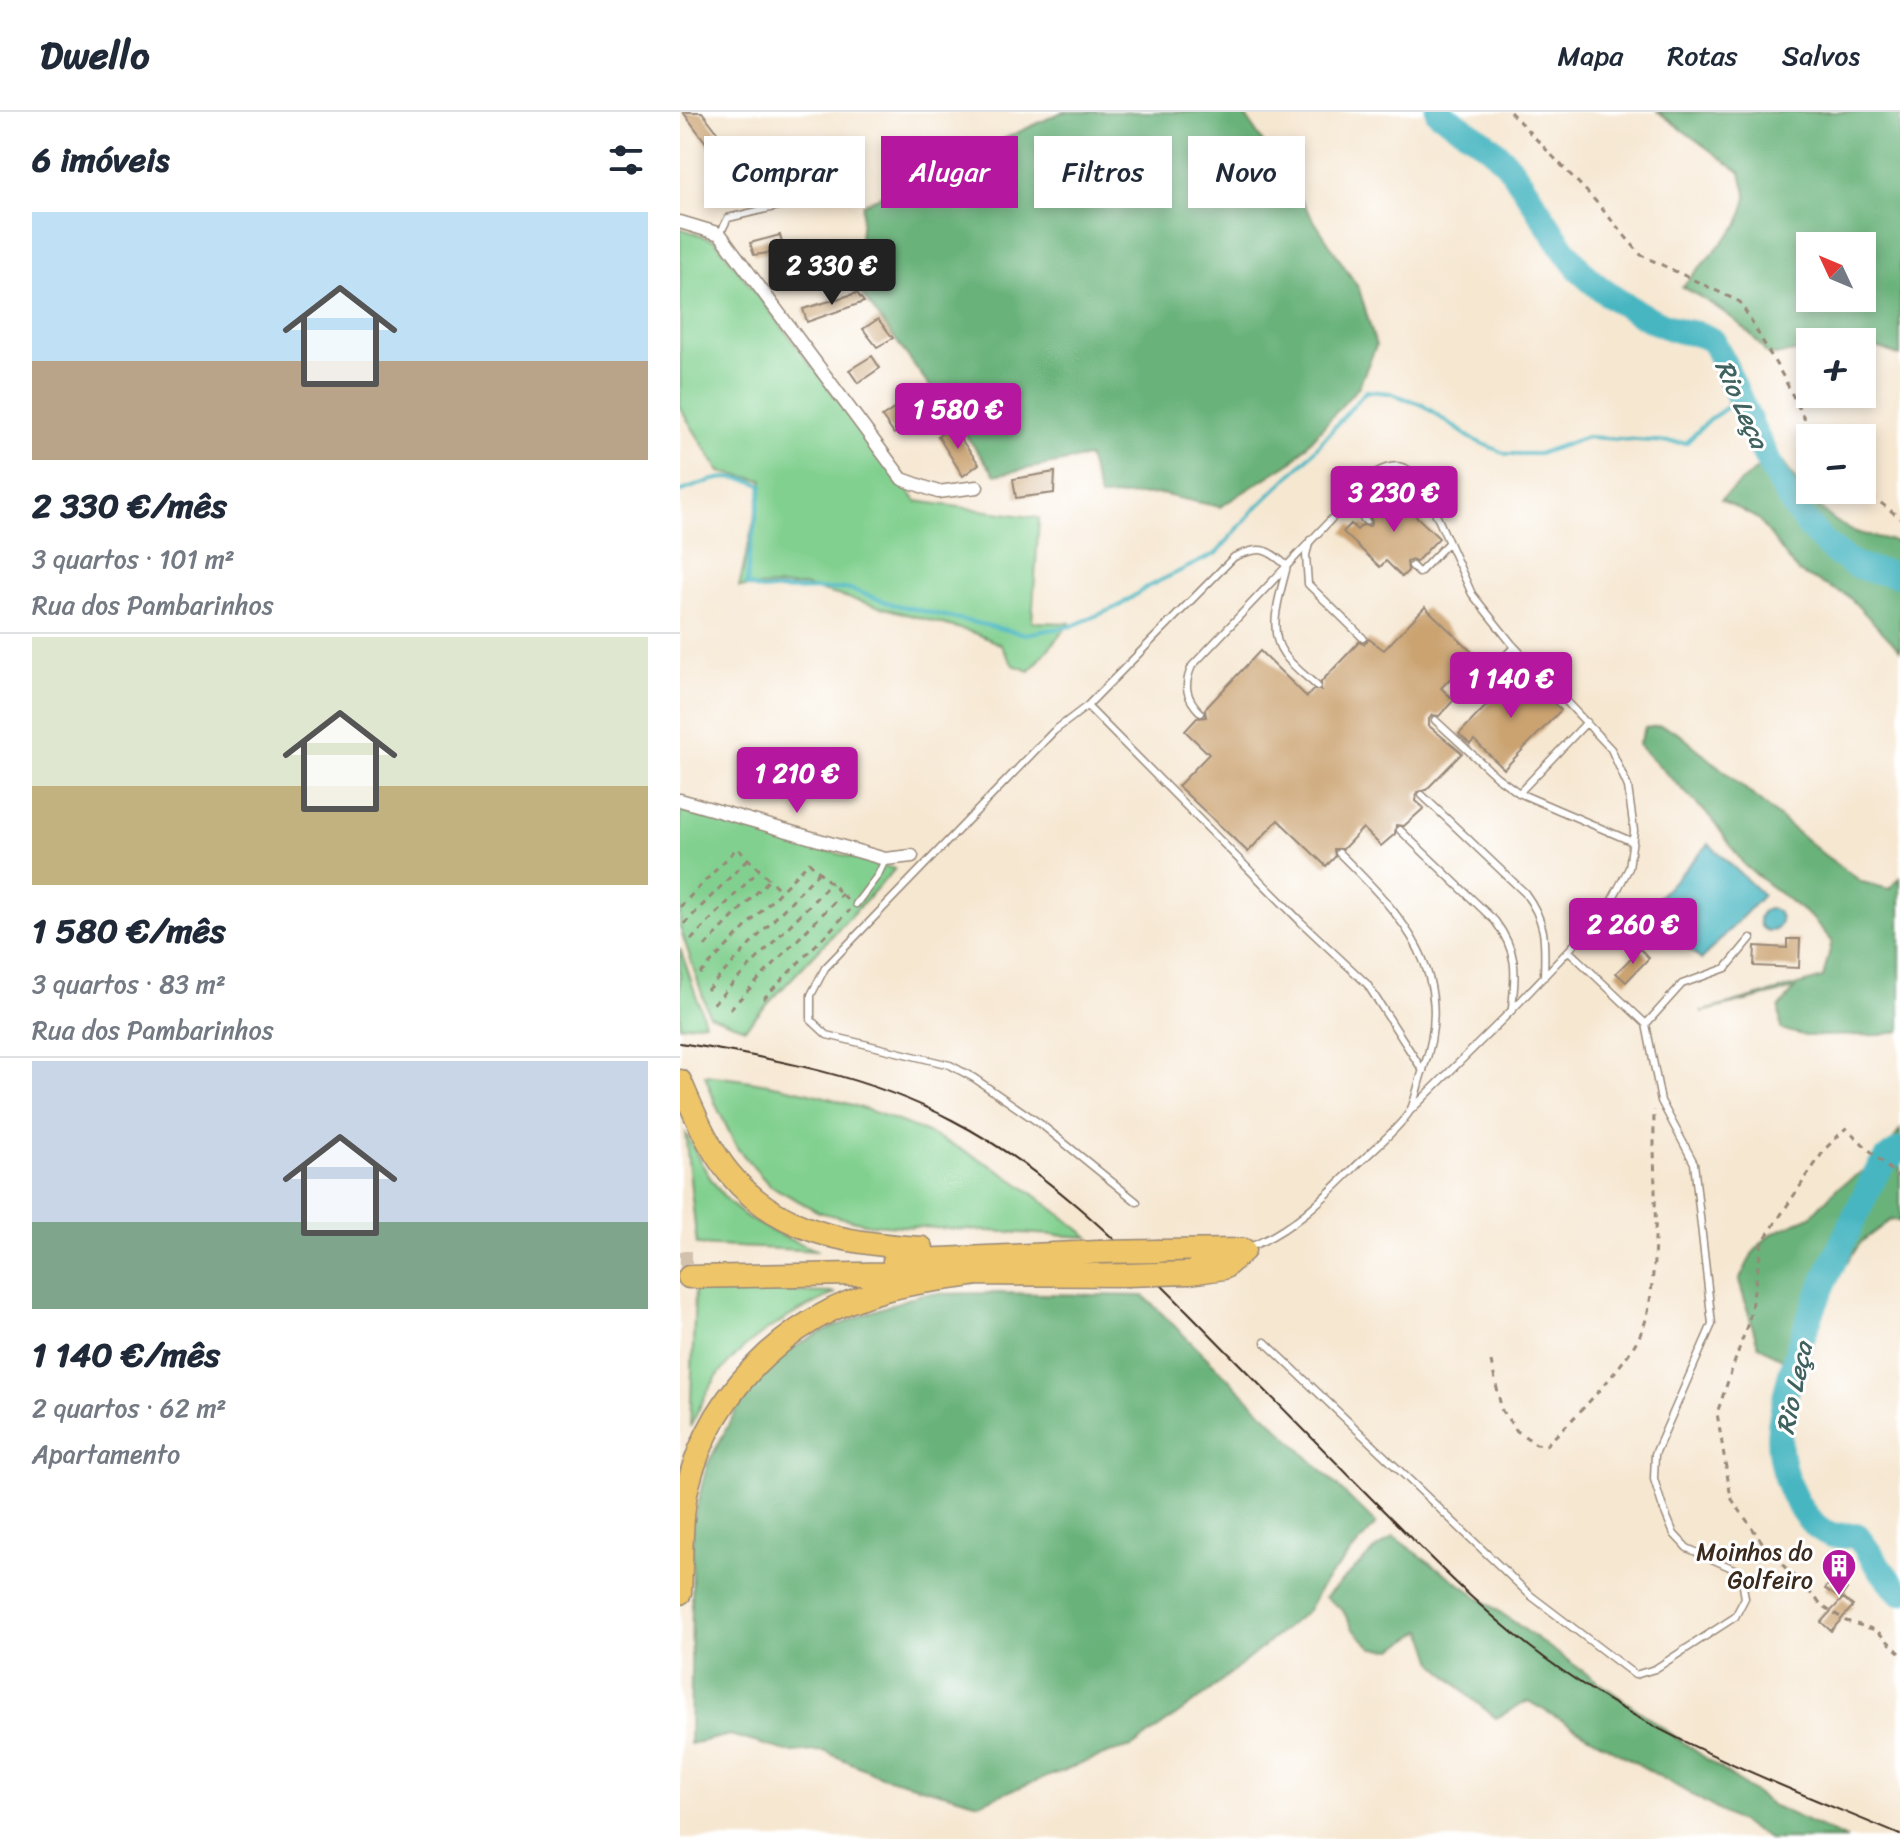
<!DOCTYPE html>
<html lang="pt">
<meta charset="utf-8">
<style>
:root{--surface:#fff;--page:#f6f6f7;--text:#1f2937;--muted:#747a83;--line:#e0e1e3;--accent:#b5179e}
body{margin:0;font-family:Sriracha,sans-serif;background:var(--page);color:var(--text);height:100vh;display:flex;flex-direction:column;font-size:30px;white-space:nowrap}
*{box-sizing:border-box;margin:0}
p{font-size:26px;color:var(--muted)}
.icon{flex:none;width:44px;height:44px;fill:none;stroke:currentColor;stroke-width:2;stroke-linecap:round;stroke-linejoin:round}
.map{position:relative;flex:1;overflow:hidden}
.panel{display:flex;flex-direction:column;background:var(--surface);width:680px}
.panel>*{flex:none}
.guide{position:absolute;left:24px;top:24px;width:760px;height:72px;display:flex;gap:16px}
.needle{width:52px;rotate:314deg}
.fabs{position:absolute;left:1116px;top:120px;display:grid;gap:16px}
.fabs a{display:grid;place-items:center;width:80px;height:80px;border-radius:0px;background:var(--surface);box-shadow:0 4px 12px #0003;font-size:40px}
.price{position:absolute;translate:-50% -68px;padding:0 18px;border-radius:8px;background:var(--accent);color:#fff;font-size:26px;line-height:52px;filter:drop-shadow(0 2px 4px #0008)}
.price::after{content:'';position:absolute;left:50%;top:48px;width:24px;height:18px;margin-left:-12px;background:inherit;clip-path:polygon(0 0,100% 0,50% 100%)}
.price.active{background:#222;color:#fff}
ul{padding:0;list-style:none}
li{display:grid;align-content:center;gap:16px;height:424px;padding:0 32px}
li+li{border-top:2px solid var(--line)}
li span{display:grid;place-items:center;height:248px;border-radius:0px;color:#555}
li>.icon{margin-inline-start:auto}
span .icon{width:144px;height:144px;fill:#fffc;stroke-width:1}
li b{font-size:34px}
h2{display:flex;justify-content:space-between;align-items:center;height:96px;padding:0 32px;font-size:34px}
.tag{padding:0 28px;border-radius:0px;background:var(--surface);box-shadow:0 4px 12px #0003;font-size:28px;line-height:72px}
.tag.active{background:var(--accent);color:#fff}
header{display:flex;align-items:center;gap:48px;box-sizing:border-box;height:112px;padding:0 40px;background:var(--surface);border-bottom:2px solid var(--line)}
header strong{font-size:38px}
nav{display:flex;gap:44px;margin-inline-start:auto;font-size:28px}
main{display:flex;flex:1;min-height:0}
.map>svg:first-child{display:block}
.green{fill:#82d090;stroke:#5e7d57;stroke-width:2}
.forest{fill:#69b27a;stroke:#526e4c;stroke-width:2;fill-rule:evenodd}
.water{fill:#47b6c1;stroke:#417070;stroke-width:2}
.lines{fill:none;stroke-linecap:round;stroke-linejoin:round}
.stream{stroke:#47b6c1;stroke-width:4}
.river{stroke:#47b6c1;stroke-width:26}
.building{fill:#cba371}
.motorway-tunnel{stroke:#d1c1ad;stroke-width:22;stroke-dasharray:22 11;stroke-linecap:butt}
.service-casing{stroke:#988878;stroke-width:9}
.minor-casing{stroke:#988878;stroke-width:15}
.motorway-casing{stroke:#988878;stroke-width:25}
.path{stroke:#988878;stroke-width:3;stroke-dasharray:6 6;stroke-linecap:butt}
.service{stroke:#fff;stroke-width:6}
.minor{stroke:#fff;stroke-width:12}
.motorway{stroke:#eec569;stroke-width:22}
.tram{stroke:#3b2a1e;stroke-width:2}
.motorway-bridge-casing{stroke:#988878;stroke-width:25;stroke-linecap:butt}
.motorway-bridge{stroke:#eec569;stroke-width:22}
.labels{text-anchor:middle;stroke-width:6;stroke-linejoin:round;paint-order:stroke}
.poi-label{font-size:24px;fill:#3b2a1e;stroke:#fff;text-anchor:end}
.water-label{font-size:26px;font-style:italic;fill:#40625f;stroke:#fff}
</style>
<header>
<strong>Dwello</strong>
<nav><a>Mapa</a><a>Rotas</a><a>Salvos</a></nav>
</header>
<main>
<section class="panel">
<h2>6 imóveis<svg class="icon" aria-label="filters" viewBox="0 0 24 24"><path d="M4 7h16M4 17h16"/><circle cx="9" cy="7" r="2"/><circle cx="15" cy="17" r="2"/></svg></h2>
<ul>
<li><span style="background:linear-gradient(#bfe0f5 60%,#b9a48a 0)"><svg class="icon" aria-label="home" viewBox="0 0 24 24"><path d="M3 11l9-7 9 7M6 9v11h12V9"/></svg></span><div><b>2 330 €/mês</b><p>3 quartos · 101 m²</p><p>Rua dos Pambarinhos</p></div></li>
<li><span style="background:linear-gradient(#dfe7d0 60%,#c2b280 0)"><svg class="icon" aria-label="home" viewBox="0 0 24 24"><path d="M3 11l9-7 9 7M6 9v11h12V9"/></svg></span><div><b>1 580 €/mês</b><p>3 quartos · 83 m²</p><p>Rua dos Pambarinhos</p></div></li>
<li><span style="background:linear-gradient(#c9d6e8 65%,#7fa58c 0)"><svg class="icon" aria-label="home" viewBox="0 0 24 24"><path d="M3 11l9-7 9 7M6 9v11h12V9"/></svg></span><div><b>1 140 €/mês</b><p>2 quartos · 62 m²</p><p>Apartamento</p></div></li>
</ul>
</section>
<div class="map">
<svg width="1220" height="1727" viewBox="0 0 1220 1727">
<rect width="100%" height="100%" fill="#fff"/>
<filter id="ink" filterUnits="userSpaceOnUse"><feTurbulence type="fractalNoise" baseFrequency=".0125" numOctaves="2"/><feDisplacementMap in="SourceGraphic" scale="16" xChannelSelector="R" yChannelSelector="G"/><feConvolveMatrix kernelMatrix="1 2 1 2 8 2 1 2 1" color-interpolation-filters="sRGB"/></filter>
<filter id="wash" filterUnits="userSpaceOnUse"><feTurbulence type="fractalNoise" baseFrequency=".006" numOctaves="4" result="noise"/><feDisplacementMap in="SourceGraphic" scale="32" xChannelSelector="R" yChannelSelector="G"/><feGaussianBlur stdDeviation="1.8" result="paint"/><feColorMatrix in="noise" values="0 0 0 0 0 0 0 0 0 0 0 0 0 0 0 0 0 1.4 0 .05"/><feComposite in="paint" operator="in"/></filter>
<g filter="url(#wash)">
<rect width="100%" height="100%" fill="#f6e7d1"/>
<path class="green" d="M0,116L36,129L236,389L359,406L352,510L390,511L350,559L333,553L320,532L295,521L124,474L59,475L83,368L40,360L0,296Z
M0,699L215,757L65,916L29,903L0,815Z
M0,836L25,910L0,914Z
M25,963C124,973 224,1003 310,1053C345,1074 377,1100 409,1125L188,1112L139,1100L89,1073L57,1036L36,993Z
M5,1020C44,1098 59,1108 139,1139L17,1133Z
M15,1178L156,1181C113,1201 70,1223 40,1261C27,1276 19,1298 10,1315Z"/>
<path class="forest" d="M382,0H563L679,177L696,234L679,274L614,348L540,395L480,382L420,385L408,345L315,363L176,174L183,92Z
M978,0H1220V244L1199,236L1182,237V230H1130V238L1088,244C1068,213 1034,192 1002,175L1059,112L1067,86L1061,61ZM1130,134H1182V186H1130Z
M1096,341C1117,370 1137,402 1171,418C1185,425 1204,425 1220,431V538L1168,484L1118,460L1078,407L1041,387Z
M980,614L996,619L1143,742L1182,770L1209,777L1220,766V919L1201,923L1125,924L1101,917L1099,896L1115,877L1021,900L1143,866L1152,829L1133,807L1065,754L1032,707L958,633L965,616Z
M1220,1018V1110L1212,1107L1181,1130L1149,1176L1132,1233L1119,1257L1078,1233L1059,1169L1072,1142L1089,1123L1131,1104L1156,1077L1199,1048Z
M316,1181L464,1184L696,1412L642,1473L628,1498L523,1584L452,1635L429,1641L299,1691L201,1664L144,1639L110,1640L50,1623L10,1632L13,1410L27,1353L67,1278L107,1239L140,1221L193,1199L242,1182Z
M714,1425L1093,1694L1167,1727H1089L848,1589L816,1606L791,1586L754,1551L743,1518L713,1537L693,1536L673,1517L662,1497L645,1485L697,1436Z"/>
<path class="water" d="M1029,732L1083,783L1021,848L967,797Z
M1079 808a11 11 0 1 1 22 0a11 11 0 1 1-22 0Z"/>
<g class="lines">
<path class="stream" d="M0,380C29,368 51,359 82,373L69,445L67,473L81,478L170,477L212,492L345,522L392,514L439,494L467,475L537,441L572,400L626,348L686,279L709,281L741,292L792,327L826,342H858L907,325L1006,331L1029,308L1060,286"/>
<path class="river" d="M758,0C782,17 808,29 827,52C854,85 872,126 900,158C922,182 963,206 993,217C1011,223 1015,218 1033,229C1068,296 1106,428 1184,456C1195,460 1208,460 1220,463
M1220,1038C1215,1041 1209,1045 1205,1049C1192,1064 1185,1085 1176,1102C1144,1168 1110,1241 1100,1314C1095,1349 1115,1410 1152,1423C1159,1425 1168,1423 1176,1423C1192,1442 1202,1463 1220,1480"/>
</g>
<g id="blocks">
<path class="building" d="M3,0H22L48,34L36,44Z
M98,29L126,62L98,78L78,46Z
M100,123L104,139L74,143L70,131Z
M177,181L184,190L127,210L123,197Z
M198,207L213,226L197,235L183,217Z
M192,244L200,256L178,271L169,258Z
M227,288L238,306L214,322L202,305Z
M272,315L299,352L283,364L258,324Z
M375,360L374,381L336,386L333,367Z
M728,365L731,367L720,389L759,426L736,450L731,448L727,450L728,459L722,465L706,449L700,455L663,420L671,412L677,418L682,413L690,414L692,410L690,405Z
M745,495L794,542L761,576L774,588L759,604L752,603L749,607V614L782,641L746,678L737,680L736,689L744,696L724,714L716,713L715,722L701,734L683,716L663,737H654L655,745L646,754L598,708L568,740L498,674L529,642L505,619L517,606L526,605L525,597L580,539L627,585L633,578H641V570L679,530L684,532L689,527L704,538Z
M840,559L881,598L824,657L794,628L790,632L779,622Z
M1107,827H1120L1119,856L1074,854L1075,834L1107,836Z
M960,837L969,846L946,870L936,861Z
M1152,1467L1167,1477L1160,1487L1145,1477Z
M1163,1486L1173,1494L1151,1519L1141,1510Z"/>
</g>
</g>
<g filter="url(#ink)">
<use href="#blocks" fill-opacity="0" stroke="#988878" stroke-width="2"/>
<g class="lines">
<path class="motorway-tunnel" d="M0,1150H12"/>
<defs>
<path id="service" d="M40,122L48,106L111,91L137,90
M666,390L686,409
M630,428L626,443L628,472L683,526
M732,454L739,461L768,431
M793,576L834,535
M407,594L621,810L687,872L743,959
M521,601C506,586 503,574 512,554L695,361C715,350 726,352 741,369L792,482L832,532L931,637L948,675L954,719L949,756L926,799L832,898L729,1000
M755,608L817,665L839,681L953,730
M839,681L907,610
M742,683L845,781C867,811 865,829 864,865
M720,718L815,809C838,840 836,859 832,896
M176,792L198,763L205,748
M966,912L1002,872L1046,856L1071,826
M457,1090L362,1013L294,966L270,953L147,923L131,908V883L145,856L374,619L407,594L554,445C580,434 586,435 607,454C601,480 586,518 604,542C612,554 626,564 637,574
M567,1136C612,1119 645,1085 678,1052C692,1039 721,1014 730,999C736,987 738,971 743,958C778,862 723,804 659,741
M585,1230L850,1483L955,1563L975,1557L1055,1505L1065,1486L1062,1468L1054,1457L1007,1436L994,1422L982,1393L974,1367L975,1342L1032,1212L1014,1051L981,989L966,912L889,839"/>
<path id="minor" d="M0,110L40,122L222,367L258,380L297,375
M0,688L205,747L232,744"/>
<path id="motorway" d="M0,969C14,1000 27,1034 49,1061C98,1121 168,1132 242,1136
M479,1139L564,1138
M214,1149L419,1140
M510,1161L544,1156L564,1138
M286,1162L446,1163
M9,1165L236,1161
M0,1481C2,1450 0,1406 7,1377C33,1271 120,1193 227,1173C251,1168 275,1166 299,1162"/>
</defs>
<use href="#service" class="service-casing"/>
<use href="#minor" class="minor-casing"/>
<use href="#motorway" class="motorway-casing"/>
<path class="path" d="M830,0L912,85L961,143L1060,190L1104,266L1134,326
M1182,376L1220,406
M0,795L57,736L101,779
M4,812L68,747
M11,828L78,759
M25,834L89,768
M20,862L129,750L168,788
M27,878L139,760
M83,887L170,798
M33,892L151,771
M50,897L162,782
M1220,1067L1166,1016L1145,1037L1082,1131L1069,1208L1037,1301L1051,1386L1087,1437L1142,1493L1166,1509L1196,1518L1220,1541
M811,1250L822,1299L837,1319L856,1332L866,1333C894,1307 950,1250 963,1216C970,1199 971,1180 973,1162C978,1107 973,1053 974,998"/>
<use href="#service" class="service"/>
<use href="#minor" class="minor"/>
<use href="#motorway" class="motorway"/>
<path class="tram" d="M0,931C92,946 189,964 272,1008C363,1055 436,1127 508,1200C569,1262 630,1324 691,1386C742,1437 792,1490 849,1534C959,1621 1092,1669 1220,1723"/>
<defs>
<path id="motorway-bridge" d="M419,1140L479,1139
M446,1163L510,1161"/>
</defs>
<use href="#motorway-bridge" class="motorway-bridge-casing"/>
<use href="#motorway-bridge" class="motorway-bridge"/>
</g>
</g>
<defs>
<symbol id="building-pin" viewBox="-11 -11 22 30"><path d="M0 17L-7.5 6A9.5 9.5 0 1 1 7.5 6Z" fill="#b5179e" stroke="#fff"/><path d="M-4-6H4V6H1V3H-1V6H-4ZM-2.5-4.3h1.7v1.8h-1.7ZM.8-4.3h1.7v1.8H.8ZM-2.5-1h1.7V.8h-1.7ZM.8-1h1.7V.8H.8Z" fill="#fff"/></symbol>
</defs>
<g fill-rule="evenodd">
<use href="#building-pin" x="1139" y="1434" width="40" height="54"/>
</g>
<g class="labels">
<g class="poi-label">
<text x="1133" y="1448">Moinhos do<tspan x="1133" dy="28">Golfeiro</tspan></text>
</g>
<g class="water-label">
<text transform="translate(1062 292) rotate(66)" y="9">Rio Leça</text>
<text transform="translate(1114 1276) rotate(-78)" y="9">Rio Leça</text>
</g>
</g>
</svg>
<div class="fabs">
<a><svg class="needle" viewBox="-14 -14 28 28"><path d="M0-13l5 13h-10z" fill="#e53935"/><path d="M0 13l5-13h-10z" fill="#747a83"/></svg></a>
<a>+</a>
<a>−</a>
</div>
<b class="price active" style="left:152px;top:195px">2 330 €</b>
<b class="price" style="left:278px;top:339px">1 580 €</b>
<b class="price" style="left:714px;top:422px">3 230 €</b>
<b class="price" style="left:831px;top:608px">1 140 €</b>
<b class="price" style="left:117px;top:703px">1 210 €</b>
<b class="price" style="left:953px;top:854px">2 260 €</b>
<div class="guide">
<a class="tag">Comprar</a>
<a class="tag active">Alugar</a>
<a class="tag">Filtros</a>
<a class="tag">Novo</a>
</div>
</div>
</main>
